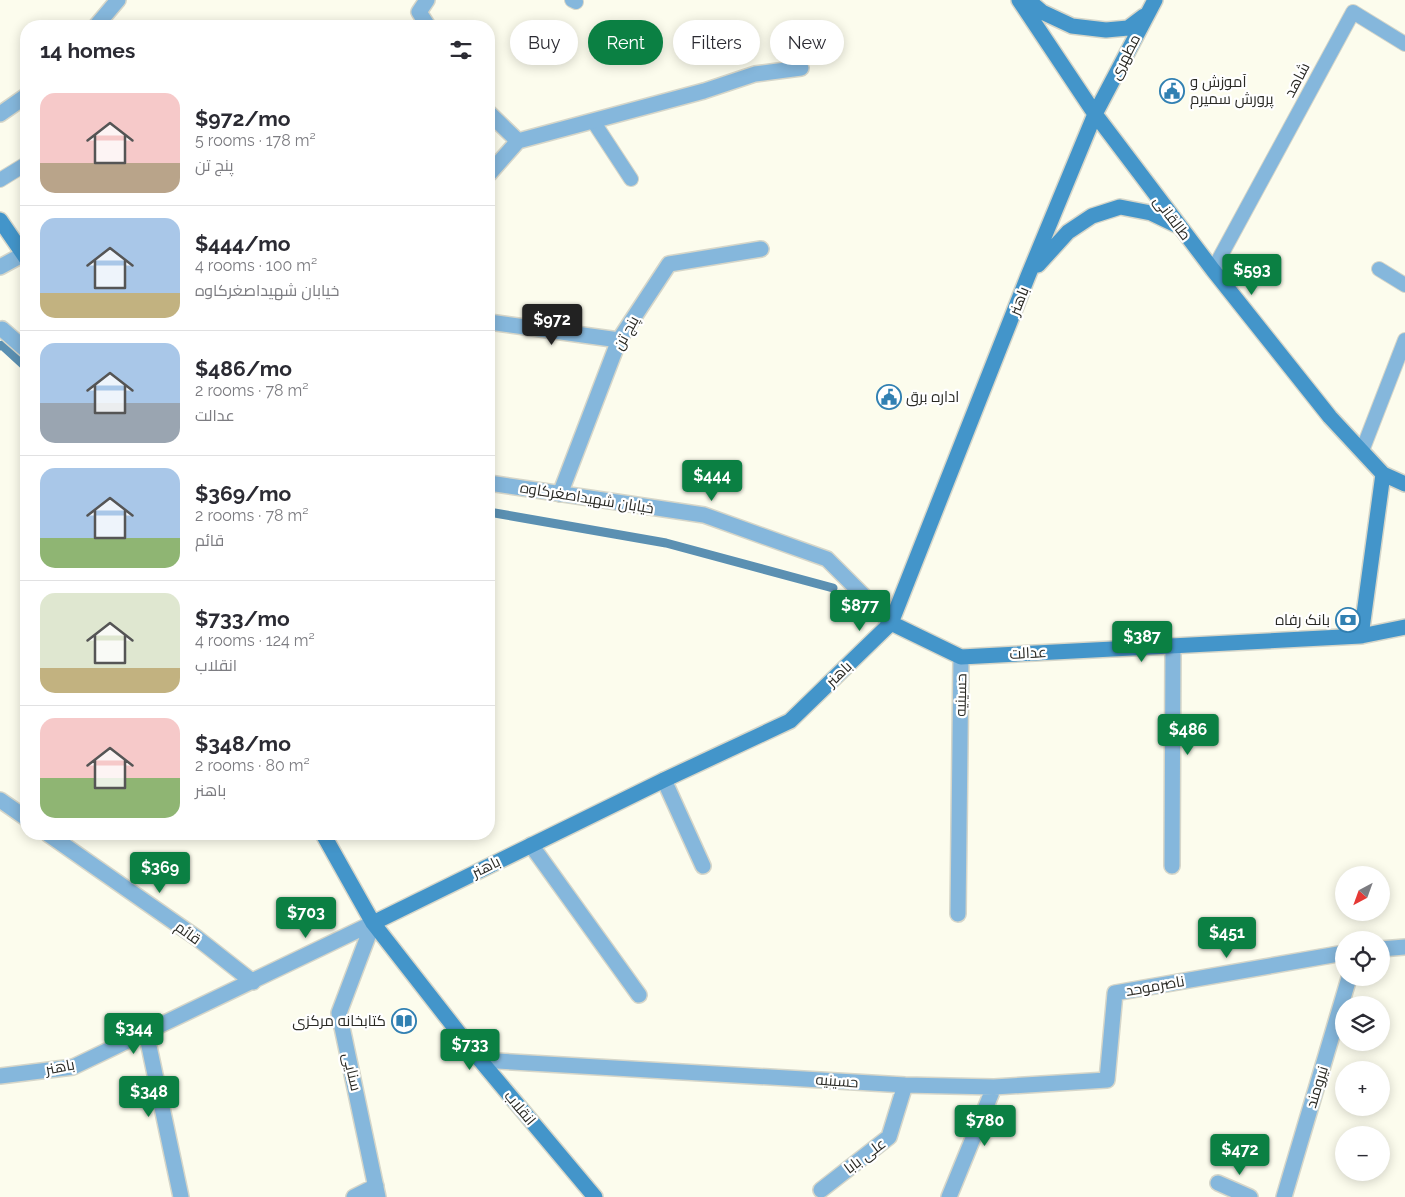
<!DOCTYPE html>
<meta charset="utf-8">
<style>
:root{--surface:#fff;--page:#f2f2f3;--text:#2b2b33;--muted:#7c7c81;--line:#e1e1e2;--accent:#0b8043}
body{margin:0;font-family:Raleway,Cairo,sans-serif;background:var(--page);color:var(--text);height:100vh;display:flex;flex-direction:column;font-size:19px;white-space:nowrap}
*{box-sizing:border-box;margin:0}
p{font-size:16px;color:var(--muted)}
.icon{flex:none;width:28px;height:28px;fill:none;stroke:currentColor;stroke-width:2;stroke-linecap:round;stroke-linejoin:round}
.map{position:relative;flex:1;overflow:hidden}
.details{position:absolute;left:20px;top:20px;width:475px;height:820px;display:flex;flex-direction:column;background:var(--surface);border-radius:20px;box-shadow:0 2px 12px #0003}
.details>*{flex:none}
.guide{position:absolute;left:510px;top:20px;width:475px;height:45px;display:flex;gap:10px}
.needle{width:32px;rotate:221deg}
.buttons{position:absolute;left:1335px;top:866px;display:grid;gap:10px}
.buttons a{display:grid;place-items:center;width:55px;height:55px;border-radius:50%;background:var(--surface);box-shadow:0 2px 12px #0003;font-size:25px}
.price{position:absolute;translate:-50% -42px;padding:0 11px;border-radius:5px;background:var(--accent);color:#fff;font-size:16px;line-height:32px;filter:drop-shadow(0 1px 2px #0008)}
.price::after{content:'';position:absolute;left:50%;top:30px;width:15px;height:11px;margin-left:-8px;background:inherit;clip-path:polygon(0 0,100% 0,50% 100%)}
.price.active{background:#222;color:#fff}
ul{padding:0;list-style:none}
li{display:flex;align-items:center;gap:15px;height:125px;padding:0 20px}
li+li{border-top:1px solid var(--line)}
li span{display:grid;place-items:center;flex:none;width:140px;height:100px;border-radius:15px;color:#555}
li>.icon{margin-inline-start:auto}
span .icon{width:60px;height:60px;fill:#fffc;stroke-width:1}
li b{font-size:21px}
h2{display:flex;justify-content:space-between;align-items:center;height:60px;padding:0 20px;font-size:21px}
.chip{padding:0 18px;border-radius:22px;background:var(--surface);box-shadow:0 2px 12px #0003;font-size:18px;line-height:45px}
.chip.active{background:var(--accent);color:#fff}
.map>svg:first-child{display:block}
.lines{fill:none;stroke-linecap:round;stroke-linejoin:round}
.stream{stroke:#5b90b2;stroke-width:9}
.lane-casing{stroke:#d6d6c9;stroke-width:16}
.street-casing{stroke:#d6d6c9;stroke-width:18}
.secondary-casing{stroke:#d6d6c9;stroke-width:18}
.lane{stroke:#85b7dc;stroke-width:14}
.street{stroke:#85b7dc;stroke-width:15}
.secondary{stroke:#4395ca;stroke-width:15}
.labels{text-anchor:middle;stroke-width:4.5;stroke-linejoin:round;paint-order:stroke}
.street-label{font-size:15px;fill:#2a2a25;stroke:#fff}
.poi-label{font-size:15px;fill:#2a2a25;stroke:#fff;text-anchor:start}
</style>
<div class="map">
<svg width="1405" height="1197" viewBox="0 0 1405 1197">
<rect width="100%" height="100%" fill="#fcfced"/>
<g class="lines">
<path class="stream" d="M0,346L2,345L26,367
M489,512L666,543L833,588"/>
<defs>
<path id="lane" d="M572,0L576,2
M593,121L631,179
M0,180L26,164
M1379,269L1405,285
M1213,270L1353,12L1405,44
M1362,451L1405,340"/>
<path id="street" d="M427,0L419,12L428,26
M96,26L118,0
M489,113L518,141L489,174
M0,114L26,96
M518,141L704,91L755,74L801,68
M0,267L24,254
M489,322L619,340
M0,330L2,329L26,350
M489,483L704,515L827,559L891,623
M560,494L619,340L669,264L761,249
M664,780L703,866
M0,800L26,818
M48,834L197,938L253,982
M531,845L639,995
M1172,866L1173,646
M958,914L961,657
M373,923L339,1013L378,1197
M1381,949L1405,947
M146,1032L181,1197
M480,1060L905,1085L994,1087L1107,1080L1115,993L1344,953
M0,1076L73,1067L373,923
M1218,1183L1250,1197
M821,1190L889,1137L905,1085
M354,1197L376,1186
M949,1197L994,1087
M1284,1197L1349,978"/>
<path id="secondary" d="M1019,0L1095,114L1213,270L1330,417L1383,474L1405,484
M1028,0L1042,12L1072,26L1106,30L1128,28L1144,16
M0,220L26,258
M1038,265L1068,232L1092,216L1120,207L1151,213L1176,225
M891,623L961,657L1361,636L1405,627
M1361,636L1383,474
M323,834L373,923L480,1060L595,1197
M373,923L664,780L790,721L891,623L1028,276L1095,114L1155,0"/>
</defs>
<use href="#lane" class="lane-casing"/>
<use href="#street" class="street-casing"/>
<use href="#secondary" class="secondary-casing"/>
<use href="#lane" class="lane"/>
<use href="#street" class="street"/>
<use href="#secondary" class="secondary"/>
</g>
<defs>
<symbol id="civic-ring" viewBox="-11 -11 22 22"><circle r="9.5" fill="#fff" stroke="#3180b2" stroke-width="1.5"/><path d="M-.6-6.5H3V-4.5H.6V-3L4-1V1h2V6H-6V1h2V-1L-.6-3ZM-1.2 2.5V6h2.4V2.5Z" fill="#3180b2"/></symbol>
<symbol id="bank-ring" viewBox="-11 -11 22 22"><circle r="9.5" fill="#fff" stroke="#3180b2" stroke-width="1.5"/><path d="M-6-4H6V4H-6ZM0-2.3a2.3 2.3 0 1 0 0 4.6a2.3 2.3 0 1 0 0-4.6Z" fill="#3180b2"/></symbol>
<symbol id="library-ring" viewBox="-11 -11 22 22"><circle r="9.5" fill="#fff" stroke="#3180b2" stroke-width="1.5"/><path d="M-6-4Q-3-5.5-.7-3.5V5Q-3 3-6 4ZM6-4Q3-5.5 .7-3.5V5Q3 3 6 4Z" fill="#3180b2"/></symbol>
</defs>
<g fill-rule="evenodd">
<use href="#civic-ring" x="1158" y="77" width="28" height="28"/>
<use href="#civic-ring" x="875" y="383" width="28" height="28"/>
<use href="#bank-ring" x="1334" y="606" width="28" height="28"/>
<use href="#library-ring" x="390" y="1007" width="28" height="28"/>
</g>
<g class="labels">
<g class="street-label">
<text transform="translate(1125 57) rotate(-63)" y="5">مطهری</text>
<text transform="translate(1297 80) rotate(-62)" y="5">شاهد</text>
<text transform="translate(1172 218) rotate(53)" y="5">طالقانی</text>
<text transform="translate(1019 301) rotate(-68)" y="5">باهنر</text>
<text transform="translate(626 333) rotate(-61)" y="5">پنج تن</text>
<text transform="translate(587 498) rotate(9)" y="5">خیابان شهیداصغرکاوه</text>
<text transform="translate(1028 653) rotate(-3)" y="5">عدالت</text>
<text transform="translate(839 674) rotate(-44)" y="5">باهنر</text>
<text transform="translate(961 695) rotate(-89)" y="5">حسینیه</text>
<text transform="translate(486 867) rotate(-26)" y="5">باهنر</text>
<text transform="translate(188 933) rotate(36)" y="5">قائم</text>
<text transform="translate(1155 986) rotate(-10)" y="5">ناصرموحد</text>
<text transform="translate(60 1067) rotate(-11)" y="5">باهنر</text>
<text transform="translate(352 1072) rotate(77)" y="5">سنایی</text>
<text transform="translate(837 1081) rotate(4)" y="5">حسینیه</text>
<text transform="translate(1317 1087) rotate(-73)" y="5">نیرومند</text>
<text transform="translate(520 1108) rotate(50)" y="5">انقلاب</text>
<text transform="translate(865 1156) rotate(-37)" y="5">علی بابا</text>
</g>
<g class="poi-label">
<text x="1190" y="87">آموزش و<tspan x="1190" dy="17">پرورش سمیرم</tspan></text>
<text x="906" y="402">اداره برق</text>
<text x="1330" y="625" text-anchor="end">بانک رفاه</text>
<text x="386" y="1026" text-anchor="end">کتابخانه مرکزی</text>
</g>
</g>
</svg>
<div class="buttons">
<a><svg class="needle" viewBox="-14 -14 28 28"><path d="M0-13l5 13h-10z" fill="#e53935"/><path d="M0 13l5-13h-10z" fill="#7c7c81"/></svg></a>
<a><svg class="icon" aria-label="locate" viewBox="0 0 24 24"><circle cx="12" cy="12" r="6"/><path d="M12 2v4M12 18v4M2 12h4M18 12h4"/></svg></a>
<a><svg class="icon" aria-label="layers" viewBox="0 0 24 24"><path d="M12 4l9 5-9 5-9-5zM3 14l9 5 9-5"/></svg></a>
<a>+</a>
<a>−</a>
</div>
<b class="price" style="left:1252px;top:296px">$593</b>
<b class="price active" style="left:552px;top:346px">$972</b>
<b class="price" style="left:712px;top:502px">$444</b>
<b class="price" style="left:860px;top:632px">$877</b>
<b class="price" style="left:1142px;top:663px">$387</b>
<b class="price" style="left:1188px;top:756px">$486</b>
<b class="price" style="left:160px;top:894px">$369</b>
<b class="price" style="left:306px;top:939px">$703</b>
<b class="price" style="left:1227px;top:959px">$451</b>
<b class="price" style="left:134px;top:1055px">$344</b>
<b class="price" style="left:470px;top:1071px">$733</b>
<b class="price" style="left:149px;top:1118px">$348</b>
<b class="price" style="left:985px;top:1147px">$780</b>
<b class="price" style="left:1240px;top:1176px">$472</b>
<div class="guide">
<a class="chip">Buy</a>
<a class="chip active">Rent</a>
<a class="chip">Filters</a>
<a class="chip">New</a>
</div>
<section class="details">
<h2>14 homes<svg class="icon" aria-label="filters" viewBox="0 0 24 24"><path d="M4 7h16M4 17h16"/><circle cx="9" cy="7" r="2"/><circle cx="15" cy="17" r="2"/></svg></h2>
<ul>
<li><span style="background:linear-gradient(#f6c9c9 70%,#b9a48a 0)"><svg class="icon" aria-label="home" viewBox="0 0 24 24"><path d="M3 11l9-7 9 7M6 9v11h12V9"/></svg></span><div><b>$972/mo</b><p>5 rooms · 178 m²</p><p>پنج تن</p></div></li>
<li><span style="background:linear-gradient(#a9c7e8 75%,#c2b280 0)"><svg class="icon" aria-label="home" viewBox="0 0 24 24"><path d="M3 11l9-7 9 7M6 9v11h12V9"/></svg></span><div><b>$444/mo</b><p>4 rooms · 100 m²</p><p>خیابان شهیداصغرکاوه</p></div></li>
<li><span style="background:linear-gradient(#a9c7e8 60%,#9aa5b1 0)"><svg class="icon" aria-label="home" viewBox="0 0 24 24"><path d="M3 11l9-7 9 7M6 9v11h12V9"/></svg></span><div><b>$486/mo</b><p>2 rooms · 78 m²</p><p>عدالت</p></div></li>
<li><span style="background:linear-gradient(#a9c7e8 70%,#8fb573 0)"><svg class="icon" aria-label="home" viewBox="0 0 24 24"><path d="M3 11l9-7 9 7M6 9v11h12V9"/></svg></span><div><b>$369/mo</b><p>2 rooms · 78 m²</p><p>قائم</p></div></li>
<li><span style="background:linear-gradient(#dfe7d0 75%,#c2b280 0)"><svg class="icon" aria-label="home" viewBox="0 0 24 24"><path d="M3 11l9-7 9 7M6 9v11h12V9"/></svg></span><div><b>$733/mo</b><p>4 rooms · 124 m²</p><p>انقلاب</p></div></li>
<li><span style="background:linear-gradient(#f6c9c9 60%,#8fb573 0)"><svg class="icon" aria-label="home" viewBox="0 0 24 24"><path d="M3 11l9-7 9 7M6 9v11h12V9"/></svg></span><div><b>$348/mo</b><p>2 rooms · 80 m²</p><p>باهنر</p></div></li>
</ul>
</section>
</div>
